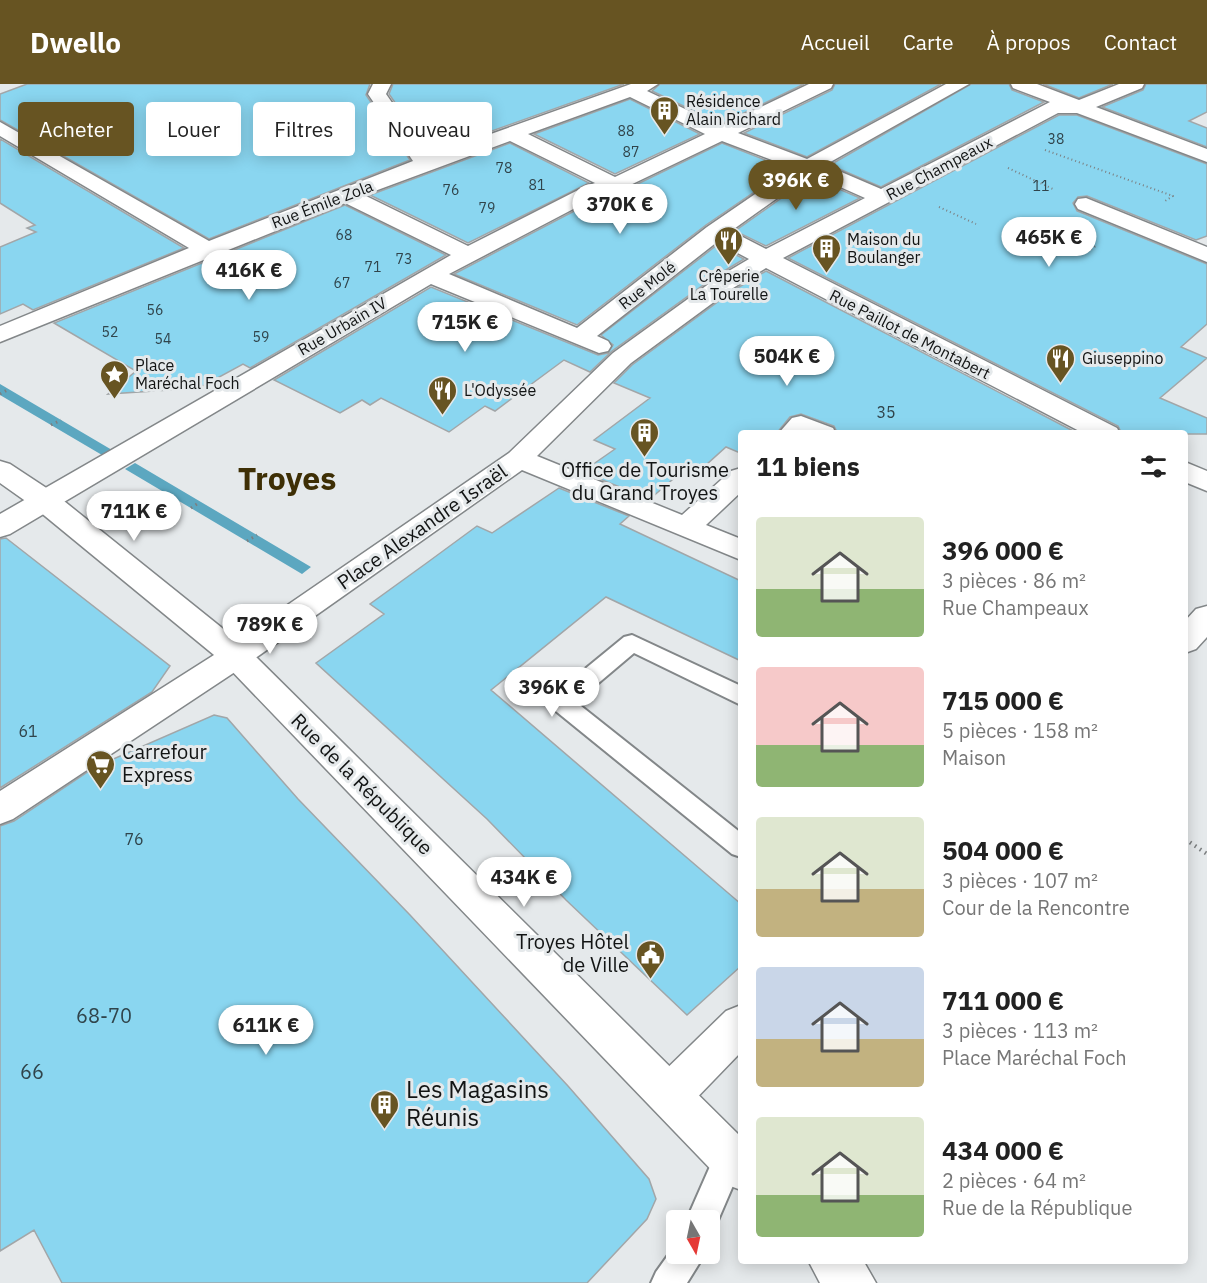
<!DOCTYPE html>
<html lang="fr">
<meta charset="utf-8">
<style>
:root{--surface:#fff;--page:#f2f2f2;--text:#222;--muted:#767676;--accent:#675422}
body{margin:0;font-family:"IBM Plex Sans",sans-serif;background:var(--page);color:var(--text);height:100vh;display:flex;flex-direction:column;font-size:22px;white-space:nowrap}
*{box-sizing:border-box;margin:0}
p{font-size:20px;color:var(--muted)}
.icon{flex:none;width:33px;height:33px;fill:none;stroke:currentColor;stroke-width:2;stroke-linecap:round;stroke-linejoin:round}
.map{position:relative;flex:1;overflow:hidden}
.side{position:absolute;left:738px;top:346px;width:450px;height:834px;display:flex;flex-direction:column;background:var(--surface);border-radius:6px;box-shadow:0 3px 15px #0003}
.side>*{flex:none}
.guide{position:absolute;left:18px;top:18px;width:570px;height:54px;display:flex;gap:12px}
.needle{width:39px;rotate:171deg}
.fabs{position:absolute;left:666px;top:1126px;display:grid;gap:12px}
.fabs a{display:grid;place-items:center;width:54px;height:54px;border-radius:6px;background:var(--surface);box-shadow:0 3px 15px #0003;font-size:30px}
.price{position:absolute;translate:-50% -51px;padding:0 14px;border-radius:21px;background:#fff;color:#222;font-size:20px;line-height:39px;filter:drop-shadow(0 2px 3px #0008)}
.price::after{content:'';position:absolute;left:50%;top:36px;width:18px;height:14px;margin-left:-9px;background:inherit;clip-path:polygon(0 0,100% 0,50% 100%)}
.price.current{background:var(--accent);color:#fff}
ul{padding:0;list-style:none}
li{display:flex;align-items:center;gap:18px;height:150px;padding:0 18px}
li span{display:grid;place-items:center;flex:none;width:168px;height:120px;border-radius:6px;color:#555}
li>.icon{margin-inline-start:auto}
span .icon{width:72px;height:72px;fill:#fffc;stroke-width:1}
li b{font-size:26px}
h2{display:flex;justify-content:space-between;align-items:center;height:72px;padding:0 18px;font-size:26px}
.chip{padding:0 21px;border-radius:6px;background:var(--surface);box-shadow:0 3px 15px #0003;font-size:21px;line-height:54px}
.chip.current{background:var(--accent);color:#fff}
header{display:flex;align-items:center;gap:36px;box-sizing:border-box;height:84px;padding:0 30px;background:var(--accent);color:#fff}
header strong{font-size:28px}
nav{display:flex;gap:33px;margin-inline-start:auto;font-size:21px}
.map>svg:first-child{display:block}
.water{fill:#5ca7c0}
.building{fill:#8ad6f0;stroke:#a2a6a8;stroke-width:1.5}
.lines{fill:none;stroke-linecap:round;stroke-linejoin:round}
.lane-casing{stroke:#838789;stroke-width:4}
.street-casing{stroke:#838789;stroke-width:3}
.secondary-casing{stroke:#838789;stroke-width:3}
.path-far2{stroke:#7c7f80;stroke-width:2;stroke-dasharray:1 3;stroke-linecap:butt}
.path-far1{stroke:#7c7f80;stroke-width:3;stroke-dasharray:1.5 4;stroke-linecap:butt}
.path{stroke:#7c7f80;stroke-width:4;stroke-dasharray:1.5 4.5;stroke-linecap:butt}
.lane{fill:#fff;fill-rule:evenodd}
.street{fill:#fff;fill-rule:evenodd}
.secondary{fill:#fff;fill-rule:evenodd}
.labels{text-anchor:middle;stroke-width:6;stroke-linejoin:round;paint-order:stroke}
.far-number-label{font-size:14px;fill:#30444b}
.far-poi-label{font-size:16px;fill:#121414;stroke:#e5e9eb;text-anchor:start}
.far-street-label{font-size:16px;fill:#121414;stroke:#e5e9eb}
.number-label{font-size:16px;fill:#30444b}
.poi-label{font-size:20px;fill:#121414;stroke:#e5e9eb}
.street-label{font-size:20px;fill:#121414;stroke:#e5e9eb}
.near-number-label{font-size:20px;fill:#30444b}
.near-poi-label{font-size:24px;fill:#121414;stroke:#e5e9eb;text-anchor:start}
.town-label{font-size:32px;font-weight:bold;fill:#3e2f05;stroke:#e5e9eb}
</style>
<header>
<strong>Dwello</strong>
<nav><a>Accueil</a><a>Carte</a><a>À propos</a><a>Contact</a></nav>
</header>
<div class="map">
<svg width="1207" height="1199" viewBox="0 0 1207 1199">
<rect width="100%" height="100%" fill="#e5e9eb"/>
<path class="water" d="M0,300L112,366L102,371L0,311Z
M135,379L311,483L302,490L125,385Z"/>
<path class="building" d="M27,0H370L366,11L410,76L209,155L0,36V10Z
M393,0H624L430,69L389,10Z
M660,0H804L721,40L652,7Z
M835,0H941L807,73L744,49L832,6Z
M971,0H1009L1012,6L1044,18L881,103L830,81Z
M1043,0H1113L1079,14Z
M1146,0H1207V28L1189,37L1207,44V63L1102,23L1143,6Z
M630,15L700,50L615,90L534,50Z
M1059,31H1077L1207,80V152L1196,156L1087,112L1078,113L1073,119L1077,127L1207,180V240L1181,263L1207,274L1160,314L1207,334V350H1122L1118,342L788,174Z
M0,55L184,164L33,226L23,220L0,230V163L36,148L27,144L35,141L0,119Z
M510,59L589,99L468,159L370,111Z
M722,59L788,85L706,141L577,241L454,190L601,113L623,107Z
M811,93L860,114L766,162L735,147Z
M345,121L446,171L250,284L243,280L199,304L108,310L136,287L54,239Z
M717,161L744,175L716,192L612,267L590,288L564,276L495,327L485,322L449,348L381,314L370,321L362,316L340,329L274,296L431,203L598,271L608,269L613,261L601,251Z
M766,187L1079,350H838L834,342L801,330L790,333L776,350H741L740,369L726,363L697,389L686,384L650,415L582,388L615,365L594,356L650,314L614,299L632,281L734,206Z
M559,404L629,432L620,440L741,497V577L606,513L491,606L741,820V882L687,931L566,816L487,735L316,579L384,530L370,520L428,478L477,442L492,449Z
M6,454L170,582L152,608L0,704V455Z
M214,631L227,634L298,715L410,831L568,1002L649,1095L656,1115L647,1135L587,1199H62L34,1146L0,1167V742L14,737L104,677L102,680Z"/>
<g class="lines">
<defs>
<path id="lane" d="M632,551L741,602V621L634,569L576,618L741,749V773L732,770L552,624L549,618L552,612L624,553Z
M730,1058L741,1062V1083L713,1148L710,1150V1137H686L719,1062Z
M676,1160V1170H705L687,1199H651L656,1188Z"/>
<path id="street" d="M373,0H391L386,10L429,72L631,0H658L647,7L721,42L809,0H833L831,4L738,49L807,75L946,0H969L825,81L881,105L1050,18L1013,4L1011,0H1037L1079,16L1119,0H1144L1142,4L1096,23L1207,65V78L1077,29H1058L783,174L1117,344L1120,350H1085L766,184L733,204L631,279L537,372L682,431L731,387L741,384V408L706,441L741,455V476L522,386L247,580L13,735L0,740V707L225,564L509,369L613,269L717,194L749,175L717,158L597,252L608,257L611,262L608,267L599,269L431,200L10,450L0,453V430L451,171L345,119L0,258V242L189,164L0,52V38L209,157L413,77L368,10ZM630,13L705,50L615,93L528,50ZM510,57L595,99L586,102L468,162L364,111ZM722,57L793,84L707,143L577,244L449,190L600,111L622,105ZM811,90L865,114L766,165L731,147Z
M1086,114L1207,163V178L1078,125L1075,120L1078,115Z
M801,332L833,344L836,350H778L792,334Z
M1185,378L1207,387V407L1185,398Z
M1207,522V553L1196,565L1185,569V537L1196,525Z
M741,921V968L685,1026L670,1032L655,1026L649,1011L655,996L726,927Z"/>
<path id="secondary" d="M0,377L10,380L54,409L247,564L741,1053V1106L725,1100L225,580L34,423L0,399Z
M809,1178H864L876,1199H820Z"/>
</defs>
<use href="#lane" class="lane-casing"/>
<use href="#street" class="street-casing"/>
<use href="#secondary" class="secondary-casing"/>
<path class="path-far2" d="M1045,66L1173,112L1165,117
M1008,84L1053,105
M939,123L976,140
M1084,169L1096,162"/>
<path class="path-far1" d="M0,310L9,305
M51,341L61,336
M191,424L200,418
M247,457L257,451"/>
<path class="path" d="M1185,755L1207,770"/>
<use href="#lane" class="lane"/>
<use href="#street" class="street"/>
<use href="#secondary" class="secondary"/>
</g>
<defs>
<symbol id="building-pin" viewBox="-11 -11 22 30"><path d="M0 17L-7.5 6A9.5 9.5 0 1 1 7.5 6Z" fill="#675422" stroke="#e5e9eb"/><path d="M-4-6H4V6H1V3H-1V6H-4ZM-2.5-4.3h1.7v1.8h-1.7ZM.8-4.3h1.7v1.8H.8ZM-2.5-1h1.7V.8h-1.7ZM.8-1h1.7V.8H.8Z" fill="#fff"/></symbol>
<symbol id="restaurant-pin" viewBox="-11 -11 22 30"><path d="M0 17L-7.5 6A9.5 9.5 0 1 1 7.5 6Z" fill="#675422" stroke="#e5e9eb"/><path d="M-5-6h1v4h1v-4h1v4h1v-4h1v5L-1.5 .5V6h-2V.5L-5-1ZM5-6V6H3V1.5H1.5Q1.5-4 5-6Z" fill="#fff"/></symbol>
<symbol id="sight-pin" viewBox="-11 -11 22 30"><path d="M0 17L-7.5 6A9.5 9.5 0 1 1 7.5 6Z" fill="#675422" stroke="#e5e9eb"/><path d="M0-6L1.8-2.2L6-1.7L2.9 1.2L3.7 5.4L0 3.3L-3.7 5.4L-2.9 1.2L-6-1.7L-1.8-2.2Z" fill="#fff"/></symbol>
<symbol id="supermarket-pin" viewBox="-11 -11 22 30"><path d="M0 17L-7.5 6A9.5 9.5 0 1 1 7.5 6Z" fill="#675422" stroke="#e5e9eb"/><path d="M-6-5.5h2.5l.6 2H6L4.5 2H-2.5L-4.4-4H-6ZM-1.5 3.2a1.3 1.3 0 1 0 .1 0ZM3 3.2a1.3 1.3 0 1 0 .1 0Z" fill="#fff"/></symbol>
<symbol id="civic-pin" viewBox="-11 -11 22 30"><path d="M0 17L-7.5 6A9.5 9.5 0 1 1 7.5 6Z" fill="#675422" stroke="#e5e9eb"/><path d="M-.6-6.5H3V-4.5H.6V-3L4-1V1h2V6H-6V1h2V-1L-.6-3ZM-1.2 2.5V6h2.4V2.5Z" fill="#fff"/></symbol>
</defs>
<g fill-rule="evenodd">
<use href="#building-pin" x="648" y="10" width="33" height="45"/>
<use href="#restaurant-pin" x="712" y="140" width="33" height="45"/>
<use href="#building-pin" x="810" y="148" width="33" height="45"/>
<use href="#restaurant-pin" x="1044" y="258" width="33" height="45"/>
<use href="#sight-pin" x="98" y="274" width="33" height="45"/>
<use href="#restaurant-pin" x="426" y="290" width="33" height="45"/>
<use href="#building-pin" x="628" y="332" width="33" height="45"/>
<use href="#supermarket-pin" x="84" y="664" width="33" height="45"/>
<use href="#civic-pin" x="634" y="854" width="33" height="45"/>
<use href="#building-pin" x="368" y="1004" width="33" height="45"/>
</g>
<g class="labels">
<g class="far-number-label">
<text x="626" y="52">88</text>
<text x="1056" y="60">38</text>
<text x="631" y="73">87</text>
<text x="504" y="89">78</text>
<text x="537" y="106">81</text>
<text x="1041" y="107">11</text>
<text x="451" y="111">76</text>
<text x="487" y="129">79</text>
<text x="344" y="156">68</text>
<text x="404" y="180">73</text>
<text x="373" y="188">71</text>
<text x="342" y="204">67</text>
<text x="155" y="231">56</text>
<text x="110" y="253">52</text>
<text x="261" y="258">59</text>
<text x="163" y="260">54</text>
</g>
<g class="far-poi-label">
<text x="686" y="23">Résidence<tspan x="686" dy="18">Alain Richard</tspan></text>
<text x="847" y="161">Maison du<tspan x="847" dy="18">Boulanger</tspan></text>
<text x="729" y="198" text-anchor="middle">Crêperie<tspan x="729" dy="18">La Tourelle</tspan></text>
<text x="1082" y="280">Giuseppino</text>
<text x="135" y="287">Place<tspan x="135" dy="18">Maréchal Foch</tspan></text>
<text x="464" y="312">L'Odyssée</text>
</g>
<g class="far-street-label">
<text transform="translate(939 84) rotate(-28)" y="6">Rue Champeaux</text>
<text transform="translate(322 120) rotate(-21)" y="6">Rue Émile Zola</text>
<text transform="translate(647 201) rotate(-38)" y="6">Rue Molé</text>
<text transform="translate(342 242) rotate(-30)" y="6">Rue Urbain IV</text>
<text transform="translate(910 250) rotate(27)" y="6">Rue Paillot de Montabert</text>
</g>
<g class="number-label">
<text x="886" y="334">35</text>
<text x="28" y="653">61</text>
<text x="134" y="761">76</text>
</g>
<g class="poi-label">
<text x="645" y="393">Office de Tourisme<tspan x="645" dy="23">du Grand Troyes</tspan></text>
<text x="122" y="675" text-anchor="start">Carrefour<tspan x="122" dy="23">Express</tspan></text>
<text x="629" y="865" text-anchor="end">Troyes Hôtel<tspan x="629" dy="23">de Ville</tspan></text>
</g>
<g class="street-label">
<text transform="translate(422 443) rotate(-35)" y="7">Place Alexandre Israël</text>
<text transform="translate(362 700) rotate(45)" y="7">Rue de la République</text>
</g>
<g class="near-number-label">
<text x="104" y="939">68-70</text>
<text x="32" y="995">66</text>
</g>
<g class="near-poi-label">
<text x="406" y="1014">Les Magasins<tspan x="406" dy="28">Réunis</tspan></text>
</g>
<g class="town-label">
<text x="287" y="406">Troyes</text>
</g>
</g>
</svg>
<div class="fabs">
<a><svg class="needle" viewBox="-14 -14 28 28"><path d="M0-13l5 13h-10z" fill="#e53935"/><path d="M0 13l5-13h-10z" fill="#767676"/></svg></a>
</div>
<b class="price current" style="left:796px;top:127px">396K €</b>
<b class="price" style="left:620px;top:151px">370K €</b>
<b class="price" style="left:1049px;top:184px">465K €</b>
<b class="price" style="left:249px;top:217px">416K €</b>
<b class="price" style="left:465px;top:269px">715K €</b>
<b class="price" style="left:787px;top:303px">504K €</b>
<b class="price" style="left:134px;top:458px">711K €</b>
<b class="price" style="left:270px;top:571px">789K €</b>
<b class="price" style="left:552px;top:634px">396K €</b>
<b class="price" style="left:524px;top:824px">434K €</b>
<b class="price" style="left:266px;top:972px">611K €</b>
<div class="guide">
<a class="chip current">Acheter</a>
<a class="chip">Louer</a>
<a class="chip">Filtres</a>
<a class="chip">Nouveau</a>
</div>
<section class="side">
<h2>11 biens<svg class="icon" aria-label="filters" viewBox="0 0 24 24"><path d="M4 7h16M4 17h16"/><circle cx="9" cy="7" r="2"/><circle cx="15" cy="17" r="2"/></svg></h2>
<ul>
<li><span style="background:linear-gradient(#dfe7d0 60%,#8fb573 0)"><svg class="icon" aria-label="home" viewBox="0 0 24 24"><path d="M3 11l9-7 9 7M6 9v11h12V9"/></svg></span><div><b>396 000 €</b><p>3 pièces · 86 m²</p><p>Rue Champeaux</p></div></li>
<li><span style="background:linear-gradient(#f6c9c9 65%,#8fb573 0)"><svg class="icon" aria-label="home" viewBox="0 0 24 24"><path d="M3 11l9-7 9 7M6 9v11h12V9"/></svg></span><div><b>715 000 €</b><p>5 pièces · 158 m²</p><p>Maison</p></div></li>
<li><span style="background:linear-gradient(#dfe7d0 60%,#c2b280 0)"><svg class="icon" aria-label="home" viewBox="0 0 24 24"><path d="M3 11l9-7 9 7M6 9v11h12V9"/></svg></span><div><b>504 000 €</b><p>3 pièces · 107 m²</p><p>Cour de la Rencontre</p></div></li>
<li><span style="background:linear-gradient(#c9d6e8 60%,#c2b280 0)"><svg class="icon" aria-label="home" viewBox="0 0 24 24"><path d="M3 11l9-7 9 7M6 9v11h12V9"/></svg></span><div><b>711 000 €</b><p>3 pièces · 113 m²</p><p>Place Maréchal Foch</p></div></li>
<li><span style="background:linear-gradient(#dfe7d0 65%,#8fb573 0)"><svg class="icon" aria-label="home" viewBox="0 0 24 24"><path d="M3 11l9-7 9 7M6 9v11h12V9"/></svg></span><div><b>434 000 €</b><p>2 pièces · 64 m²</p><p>Rue de la République</p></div></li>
</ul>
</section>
</div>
